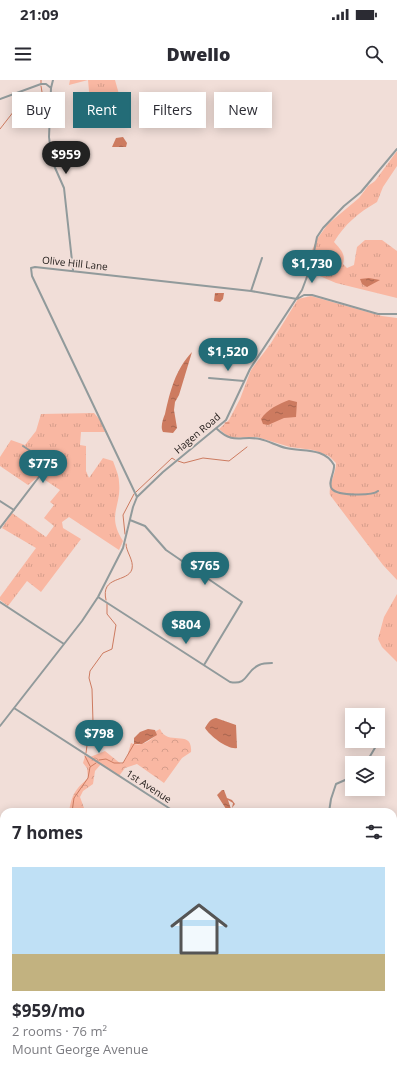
<!DOCTYPE html>
<meta charset="utf-8">
<style>
:root{--surface:#fff;--page:#f2f2f3;--text:#2b2b33;--muted:#7c7c81;--accent:#236c77}
body{margin:0;font-family:"Open Sans",sans-serif;background:var(--page);color:var(--text);height:100vh;display:flex;flex-direction:column;font-size:15px;white-space:nowrap}
*{box-sizing:border-box;margin:0}
p{font-size:13px;color:var(--muted)}
.icon{flex:none;width:22px;height:22px;fill:none;stroke:currentColor;stroke-width:2;stroke-linecap:round;stroke-linejoin:round}
.map{position:relative;flex:1;overflow:hidden}
.details{position:absolute;left:0px;top:728px;width:397px;height:268px;display:flex;flex-direction:column;background:var(--surface);border-radius:12px 12px 0 0;box-shadow:0 2px 10px #0003}
.details>*{flex:none}
.guide{position:absolute;left:12px;top:12px;width:373px;height:36px;display:flex;gap:8px}
.fabs{position:absolute;left:345px;top:628px;display:grid;gap:8px}
.fabs a{display:grid;place-items:center;width:40px;height:40px;border-radius:0px;background:var(--surface);box-shadow:0 2px 10px #0003;font-size:20px}
.price{position:absolute;translate:-50% -34px;padding:0 9px;border-radius:14px;background:var(--accent);color:#fff;font-size:13px;line-height:26px;filter:drop-shadow(0 1px 2px #0008)}
.price::after{content:'';position:absolute;left:50%;top:24px;width:12px;height:9px;margin-left:-6px;background:inherit;clip-path:polygon(0 0,100% 0,50% 100%)}
.price.current{background:#222;color:#fff}
ul{padding:0;list-style:none}
li{display:grid;align-content:center;gap:8px;height:212px;padding:0 12px}
li span{display:grid;place-items:center;height:124px;border-radius:0px;color:#555}
li>.icon{margin-inline-start:auto}
span .icon{width:72px;height:72px;fill:#fffc;stroke-width:1}
li b{font-size:17px}
h2{display:flex;justify-content:space-between;align-items:center;height:48px;padding:0 12px;font-size:17px}
.pill{padding:0 14px;border-radius:0px;background:var(--surface);box-shadow:0 2px 10px #0003;font-size:14px;line-height:36px}
.pill.current{background:var(--accent);color:#fff}
.status{display:flex;justify-content:space-between;align-items:center;height:28px;padding:0 20px;background:var(--surface);direction:ltr}
.status svg{height:11px;fill:currentColor}
header{display:flex;justify-content:space-between;align-items:center;height:52px;padding:0 12px;background:var(--surface);font-size:18px;font-weight:800}
.map>svg:first-child{display:block}
.grass{fill:url(#grass-tufts)}
.forest{fill:url(#forest-crowns)}
.water{fill:url(#water-ripples)}
.lines{fill:none;stroke-linecap:round;stroke-linejoin:round}
.stream{stroke:#cd7b60;stroke-width:1}
.street{stroke:#919a9b;stroke-width:2}
.labels{text-anchor:middle;stroke-width:3.5;stroke-linejoin:round;paint-order:stroke}
.street-label{font-size:10px;fill:#26201e;stroke:#f1ded8}
</style>
<div class="status"><b>21:09</b><svg viewBox="0 0 49 12"><path d="M0 12V9h3v3zM5 12V6h3v6zM10 12V3h3v9zM15 12V0h3v12zM26 1h20v11H26zM47 4h2v5h-2z"/></svg></div>
<header><svg class="icon" aria-label="menu" viewBox="0 0 24 24"><path d="M4 6h16M4 12h16M4 18h16"/></svg>Dwello<svg class="icon" aria-label="search" viewBox="0 0 24 24"><circle cx="10" cy="10" r="6"/><path d="M15 15l6 6"/></svg></header>
<div class="map">
<svg width="397" height="996" viewBox="0 0 397 996">
<defs>
<pattern id="grass-tufts" width="24" height="20" patternUnits="userSpaceOnUse"><rect width="24" height="20" fill="#f9b7a2"/><path d="M3 7l-1-3M5 7V3M7 7l1-3M15 17l-1-3M17 17v-4M19 17l1-3" fill="none" stroke="#d59d8b"/></pattern>
<pattern id="forest-crowns" width="20" height="18" patternUnits="userSpaceOnUse"><rect width="20" height="18" fill="#f9b7a2"/><path d="M2 6a3 3 0 1 1 6 0M12 15a3 3 0 1 1 6 0" fill="none" stroke="#d59d8b"/></pattern>
<pattern id="water-ripples" width="26" height="14" patternUnits="userSpaceOnUse"><rect width="26" height="14" fill="#cd7b60"/><path d="M2 4q2-2 4 0t4 0M15 11q2-2 4 0t4 0" fill="none" stroke="#a6644f"/></pattern>
</defs>
<rect width="100%" height="100%" fill="#f1ded8"/>
<path class="grass" d="M70,0H115L122,25L90,22L88,0L69,5Z
M397,71V86L383,107L377,122C358,133 345,144 334,162C341,170 346,174 343,184L347,188L354,185L357,167L365,160H382L397,171V218L336,203L308,191L312,170L317,159L328,144L359,118L368,106L375,101Z
M311,216L382,236L397,238V500L383,485L330,415C328,405 336,394 336,383L329,376L313,370L290,367L257,357L230,358L219,349L229,340L240,319L251,290L271,263L298,219Z
M94,333L101,341L105,352H81L80,365L86,366V391L89,398L103,378L113,381C115,387 119,395 119,402C122,426 106,435 123,461L119,470L69,437L62,442L63,448L81,459L41,512L27,501L8,526L0,520V517L36,468L2,448L12,433L46,457L54,446L44,438L54,425L50,422L60,410L39,396L28,405L0,386V377L11,360L25,365L36,351L41,334Z
M397,514V582L382,567L378,559L384,537Z"/>
<path class="forest" d="M160,649C167,667 193,648 191,672L182,678L164,703L137,684L125,688L119,696L101,684L95,691L93,704L83,711L80,717L84,728L83,732H69C72,714 75,710 88,698L87,688L83,683L85,676L90,677L105,671L121,684L123,683L127,677L131,663C140,667 148,662 155,656L156,651Z
M0,740L4,742V851L0,855Z
M0,901L3,903L2,915L4,916V962L0,964Z
M0,988L4,992L12,995L14,992H68L69,994L71,992H83L82,996H0Z
M393,989L397,990V996H299L301,992H393Z
M131,992H156L152,996H125Z
M178,992H250L246,996H177Z"/>
<path class="water" d="M123,57L127,63L126,67H112L116,58Z
M369,198L380,200L367,207L362,204L360,199Z
M215,213H224L223,219L220,222L214,221Z
M192,272L179,315L175,322L174,330L177,348L173,353L163,352C160,347 163,339 165,334C170,312 175,290 192,272Z
M289,320L297,322L296,337L284,338L268,345L263,344L261,339C267,329 279,324 289,320Z
M216,638L236,645L237,668C228,670 210,656 205,648C208,643 210,639 216,638Z
M148,649L155,650L157,655L142,664H134V658L140,652Z
M222,710H224L227,718L232,720L235,724L232,728L233,723L228,720L232,732H228L217,715Z"/>
<g class="lines">
<path class="stream" d="M41,0V3
M0,49L14,31L34,23L42,12L41,6
M225,343H229
M178,381L184,383L203,378L229,381L247,367
M136,412L172,378L175,380
M125,454L123,435L134,414
M106,520C100,495 128,503 132,489C134,480 126,472 126,464
M86,673L88,658L93,642L92,609L89,598L90,591L103,573L112,569L116,545L107,534V524
M85,676L90,686
M99,680L106,679L114,683H123L134,664
M72,732L74,718L88,698L90,687L96,683
M0,765L4,763"/>
<path class="street" d="M53,0L51,8L49,57L52,81L64,108L73,190
M0,19L41,4H46L51,8
M251,211L262,178
M209,298L244,301
M217,349C234,365 241,355 260,359C269,361 277,366 286,368C302,372 324,367 334,385C335,392 327,403 332,409C338,416 372,416 378,411
M137,417L32,196L31,188L35,187L251,211L297,219L304,215H312L378,234H397
M0,421L14,430
M130,440L145,446L166,470L242,522L204,585
M0,448L48,385L44,380L23,366
M98,517L230,602C248,606 246,590 259,585C263,583 268,583 272,583
M0,522L64,564
M14,628L175,732
M0,646L82,541L98,517L123,468L133,427L137,417L163,392L226,340L250,289L302,210L311,186L317,157L323,148L344,126L361,112L397,69
M366,683L382,656
M329,732L331,719L336,704L352,697
M393,874L397,876
M62,992L63,996"/>
</g>
<g class="labels">
<g class="street-label">
<text transform="translate(75 183) rotate(6)" y="4">Olive Hill Lane</text>
<text transform="translate(197 353) rotate(-40)" y="4">Hagen Road</text>
<text transform="translate(149 706) rotate(33)" y="4">1st Avenue</text>
</g>
</g>
</svg>
<div class="fabs">
<a><svg class="icon" aria-label="locate" viewBox="0 0 24 24"><circle cx="12" cy="12" r="6"/><path d="M12 2v4M12 18v4M2 12h4M18 12h4"/></svg></a>
<a><svg class="icon" aria-label="layers" viewBox="0 0 24 24"><path d="M12 4l9 5-9 5-9-5zM3 14l9 5 9-5"/></svg></a>
</div>
<b class="price current" style="left:66px;top:95px">$959</b>
<b class="price" style="left:312px;top:204px">$1,730</b>
<b class="price" style="left:228px;top:292px">$1,520</b>
<b class="price" style="left:43px;top:404px">$775</b>
<b class="price" style="left:205px;top:506px">$765</b>
<b class="price" style="left:186px;top:565px">$804</b>
<b class="price" style="left:99px;top:674px">$798</b>
<div class="guide">
<a class="pill">Buy</a>
<a class="pill current">Rent</a>
<a class="pill">Filters</a>
<a class="pill">New</a>
</div>
<section class="details">
<h2>7 homes<svg class="icon" aria-label="filters" viewBox="0 0 24 24"><path d="M4 7h16M4 17h16"/><circle cx="9" cy="7" r="2"/><circle cx="15" cy="17" r="2"/></svg></h2>
<ul>
<li><span style="background:linear-gradient(#bfe0f5 70%,#c2b280 0)"><svg class="icon" aria-label="home" viewBox="0 0 24 24"><path d="M3 11l9-7 9 7M6 9v11h12V9"/></svg></span><div><b>$959/mo</b><p>2 rooms · 76 m²</p><p>Mount George Avenue</p></div></li>
</ul>
</section>
</div>
